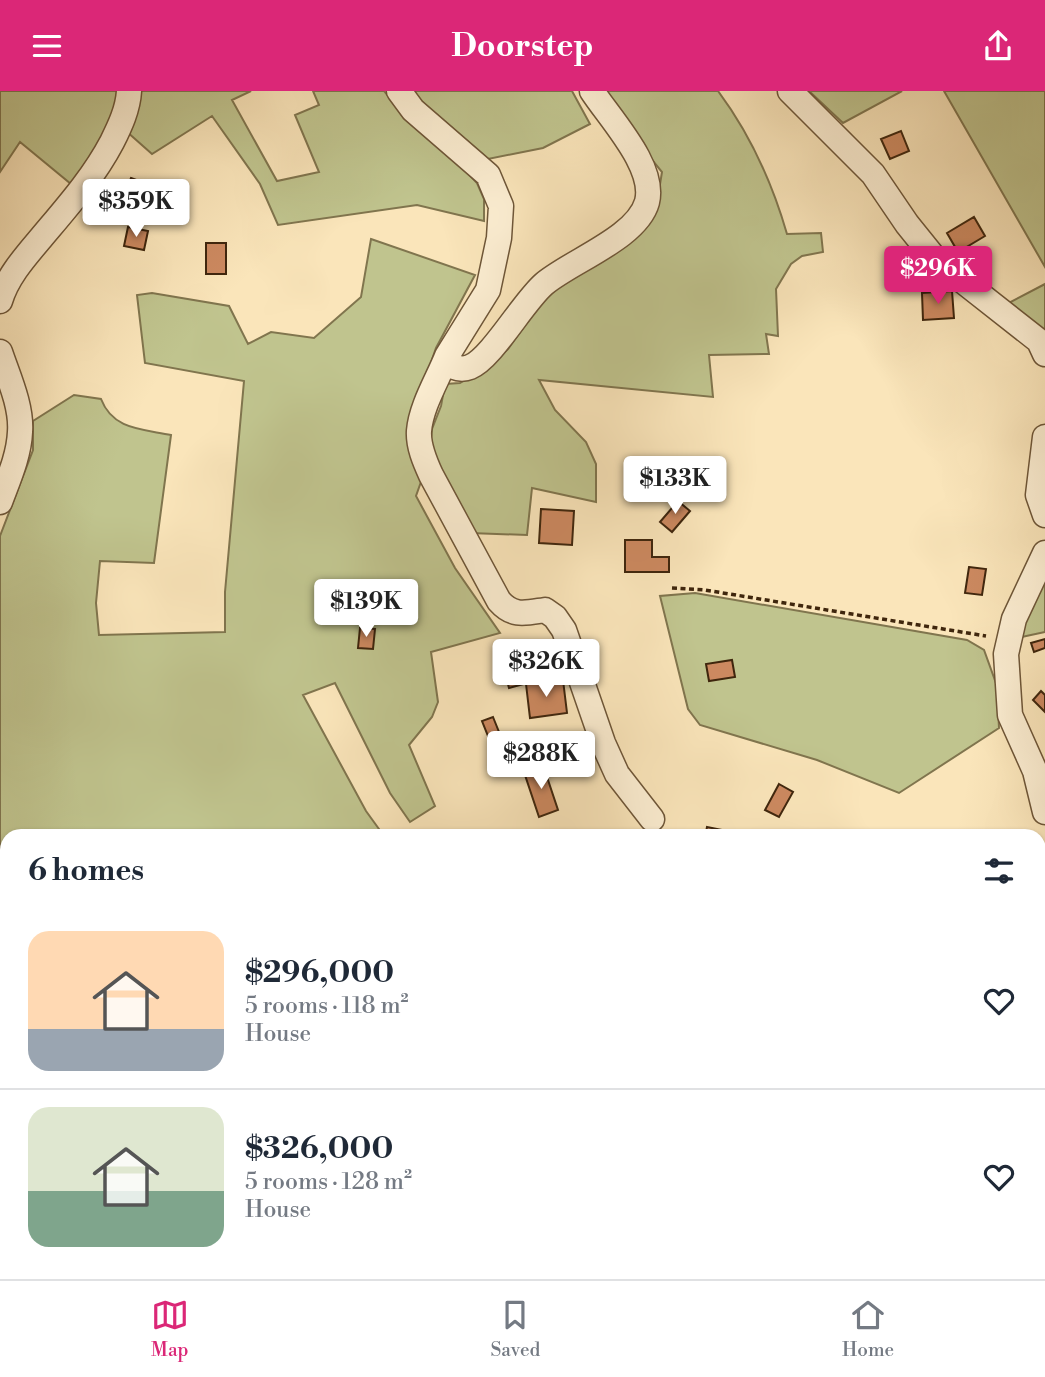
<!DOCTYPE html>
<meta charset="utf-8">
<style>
:root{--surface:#fff;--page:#f6f6f7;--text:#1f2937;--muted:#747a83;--line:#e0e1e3;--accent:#db2777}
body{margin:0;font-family:"Libre Bodoni",serif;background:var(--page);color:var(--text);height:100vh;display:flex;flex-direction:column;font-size:26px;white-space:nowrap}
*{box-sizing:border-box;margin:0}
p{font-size:23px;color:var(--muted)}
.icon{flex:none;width:38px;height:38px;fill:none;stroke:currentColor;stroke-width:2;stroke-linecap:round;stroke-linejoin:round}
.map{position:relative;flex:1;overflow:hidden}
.details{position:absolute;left:0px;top:738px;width:1046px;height:450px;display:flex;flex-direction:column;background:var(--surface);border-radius:21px 21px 0 0;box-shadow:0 2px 5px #0004}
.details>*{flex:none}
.price{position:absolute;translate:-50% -60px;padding:0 16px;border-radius:7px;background:#fff;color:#222;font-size:23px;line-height:46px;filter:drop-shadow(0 2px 4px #0008)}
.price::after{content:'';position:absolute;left:50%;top:42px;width:21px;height:16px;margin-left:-10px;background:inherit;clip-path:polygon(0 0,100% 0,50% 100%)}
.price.current{background:var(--accent);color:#fff}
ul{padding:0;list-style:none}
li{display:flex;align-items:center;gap:21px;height:175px;padding:0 28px}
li+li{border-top:2px solid var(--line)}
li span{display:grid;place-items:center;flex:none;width:196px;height:140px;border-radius:21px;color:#555}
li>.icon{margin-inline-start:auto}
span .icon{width:84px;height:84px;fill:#fffc;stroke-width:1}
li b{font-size:30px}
h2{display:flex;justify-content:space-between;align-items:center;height:84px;padding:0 28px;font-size:30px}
header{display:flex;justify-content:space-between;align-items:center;height:91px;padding:0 28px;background:var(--accent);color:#fff;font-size:32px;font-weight:700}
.menu{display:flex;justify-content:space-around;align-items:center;height:98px;border-top:2px solid var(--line);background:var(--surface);font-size:19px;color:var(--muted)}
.menu a{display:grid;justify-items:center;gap:4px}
.menu .current{color:var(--accent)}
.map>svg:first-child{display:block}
.green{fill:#c0c48e;stroke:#80754e;stroke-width:2}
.building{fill:#cc8960;stroke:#3f260d;stroke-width:2}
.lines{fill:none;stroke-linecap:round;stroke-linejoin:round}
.minor-casing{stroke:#6e5638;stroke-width:27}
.path{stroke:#3f260d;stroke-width:3.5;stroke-dasharray:5 3.5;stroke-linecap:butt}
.minor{stroke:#fceed2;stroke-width:24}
</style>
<header><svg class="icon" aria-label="menu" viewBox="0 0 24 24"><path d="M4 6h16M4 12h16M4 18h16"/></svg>Doorstep<svg class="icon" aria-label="share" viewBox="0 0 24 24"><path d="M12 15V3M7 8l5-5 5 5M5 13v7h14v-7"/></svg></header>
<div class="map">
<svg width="1045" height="1188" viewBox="0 0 1045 1188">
<rect width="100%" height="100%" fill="#fae5ba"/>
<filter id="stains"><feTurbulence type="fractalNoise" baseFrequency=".00286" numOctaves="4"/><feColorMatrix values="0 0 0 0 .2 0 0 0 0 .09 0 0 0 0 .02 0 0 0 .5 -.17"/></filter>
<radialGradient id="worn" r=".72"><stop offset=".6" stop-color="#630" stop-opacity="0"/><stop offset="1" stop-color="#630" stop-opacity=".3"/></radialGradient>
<path class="green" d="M0,0H119L116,28L71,93L20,51L0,81Z
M141,0H251L232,9L277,90L319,81L295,24L319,14L313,0H384L408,30L464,78L477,92L484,108V130L417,114L278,134L260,93L212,25L152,63L126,40Z
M413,0H572L590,33L543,57L488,68L422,11Z
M601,0H718C750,43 772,91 787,143L821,142L823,161L802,165L791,173L776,198L778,245L766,243L769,263L709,264L713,306L539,289L555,319L586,351L596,373V411L532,397L527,444L470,442L430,357L432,338L441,315L445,293L460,292L493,271L508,258L543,209L656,118L662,81L627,38Z
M809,0H902L843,32Z
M944,0H1045V176Z
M371,148L475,184L436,257L409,336L422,388L416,405L455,477L500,542L431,561L438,611L432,626L409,654L435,715L410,731L390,702L335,592L303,604L366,720L384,745L7,746V812L0,801V445L33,359V330L74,304L101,308C113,339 142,338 171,344L154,472L100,470L96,512L99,544L225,541V501L244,290L145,272L137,204L152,202L229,215L248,253L271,241L314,247L361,206Z
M1045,193V249L1003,215Z
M1045,477V541L1017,547Z
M695,502L967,549L984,559L997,595L999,637L899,702L817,669L700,634L688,618L660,505Z
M1045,792V895L1040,886V795Z
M0,836L7,841V1091L0,1083Z
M1045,943V1188H924L922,1181H1040V946Z
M13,1181H251L256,1188H4Z
M344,1181H686L696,1187L700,1181H880L883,1188H343Z"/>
<path class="building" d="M901,40L909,60L890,68L881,48Z
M131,87L150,94L142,117L122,109Z
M974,126L985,145L958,161L947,142Z
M128,136L148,140L144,159L124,155Z
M206,152H226V183H206Z
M952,200L954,227L923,229L922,202Z
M678,410L690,420L672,441L660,431Z
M541,418L574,420L572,454L539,452Z
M625,449H652V466H669V481H625Z
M969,476L986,478L982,504L965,502Z
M360,537L375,538L373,558L358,557Z
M1045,548V557L1034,561L1031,552Z
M532,566L538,589L509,597L503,574Z
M732,569L735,586L709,590L706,573Z
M563,589L567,622L530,627L526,593Z
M1041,600L1045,604V621L1033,609Z
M493,626L503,651L492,655L482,630Z
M543,674L558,719L539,726L524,681Z
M779,693L793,701L779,726L765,719Z
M707,736L737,742L736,746H705Z
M5,1131L7,1134V1163L0,1151V1134Z
M313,1181H324L329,1186L307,1188Z"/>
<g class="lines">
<defs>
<path id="minor" d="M399,0L413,19L488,84L501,115L499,147L488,199L447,265L454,276C459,278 465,278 470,276C492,267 523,211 544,193C571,170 637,147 647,111C656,76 611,29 592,0
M790,0L873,83L907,133L936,169L1039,250L1045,263
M0,210C7,186 25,166 41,147C67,116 93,87 112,51C120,35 128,18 129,0
M0,261C8,285 22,315 20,341C19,365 8,389 0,411
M447,265C438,288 421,315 419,340C418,355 425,371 431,384L499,510C513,526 525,522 545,519L555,526L564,539L603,652L617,683L652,728
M1045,346L1038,404L1045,424
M1045,462L1014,528L1006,563L1010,624L1035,680L1045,721"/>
</defs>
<use href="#minor" class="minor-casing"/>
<path class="path" d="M672,497L705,499L986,545"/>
<use href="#minor" class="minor"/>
</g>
<rect width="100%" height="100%" filter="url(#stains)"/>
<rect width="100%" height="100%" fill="url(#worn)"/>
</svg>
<b class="price" style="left:136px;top:148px">$359K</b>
<b class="price current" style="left:938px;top:215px">$296K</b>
<b class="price" style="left:675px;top:425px">$133K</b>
<b class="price" style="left:366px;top:548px">$139K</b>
<b class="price" style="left:546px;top:608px">$326K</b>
<b class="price" style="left:541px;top:700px">$288K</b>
<section class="details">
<h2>6 homes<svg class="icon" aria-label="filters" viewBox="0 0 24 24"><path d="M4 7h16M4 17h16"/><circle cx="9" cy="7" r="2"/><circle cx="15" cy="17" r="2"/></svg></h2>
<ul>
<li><span style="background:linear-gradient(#ffd9b3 70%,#9aa5b1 0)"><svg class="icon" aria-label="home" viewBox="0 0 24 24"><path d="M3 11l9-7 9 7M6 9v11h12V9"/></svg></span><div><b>$296,000</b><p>5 rooms · 118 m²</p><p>House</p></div><svg class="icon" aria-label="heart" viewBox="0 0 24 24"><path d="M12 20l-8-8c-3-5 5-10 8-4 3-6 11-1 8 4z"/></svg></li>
<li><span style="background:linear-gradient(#dfe7d0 60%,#7fa58c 0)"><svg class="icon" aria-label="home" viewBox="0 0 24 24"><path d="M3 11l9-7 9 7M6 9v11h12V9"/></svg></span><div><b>$326,000</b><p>5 rooms · 128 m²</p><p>House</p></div><svg class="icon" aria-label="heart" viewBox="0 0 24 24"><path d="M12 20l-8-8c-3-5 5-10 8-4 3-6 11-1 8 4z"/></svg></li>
</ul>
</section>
</div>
<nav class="menu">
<a class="current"><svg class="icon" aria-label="map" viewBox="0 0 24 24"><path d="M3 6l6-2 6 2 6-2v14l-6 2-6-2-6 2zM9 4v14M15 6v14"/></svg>Map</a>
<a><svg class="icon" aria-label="saved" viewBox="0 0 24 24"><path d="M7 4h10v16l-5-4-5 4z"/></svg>Saved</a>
<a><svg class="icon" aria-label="home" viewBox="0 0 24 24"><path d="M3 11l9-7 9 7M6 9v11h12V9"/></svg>Home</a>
</nav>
